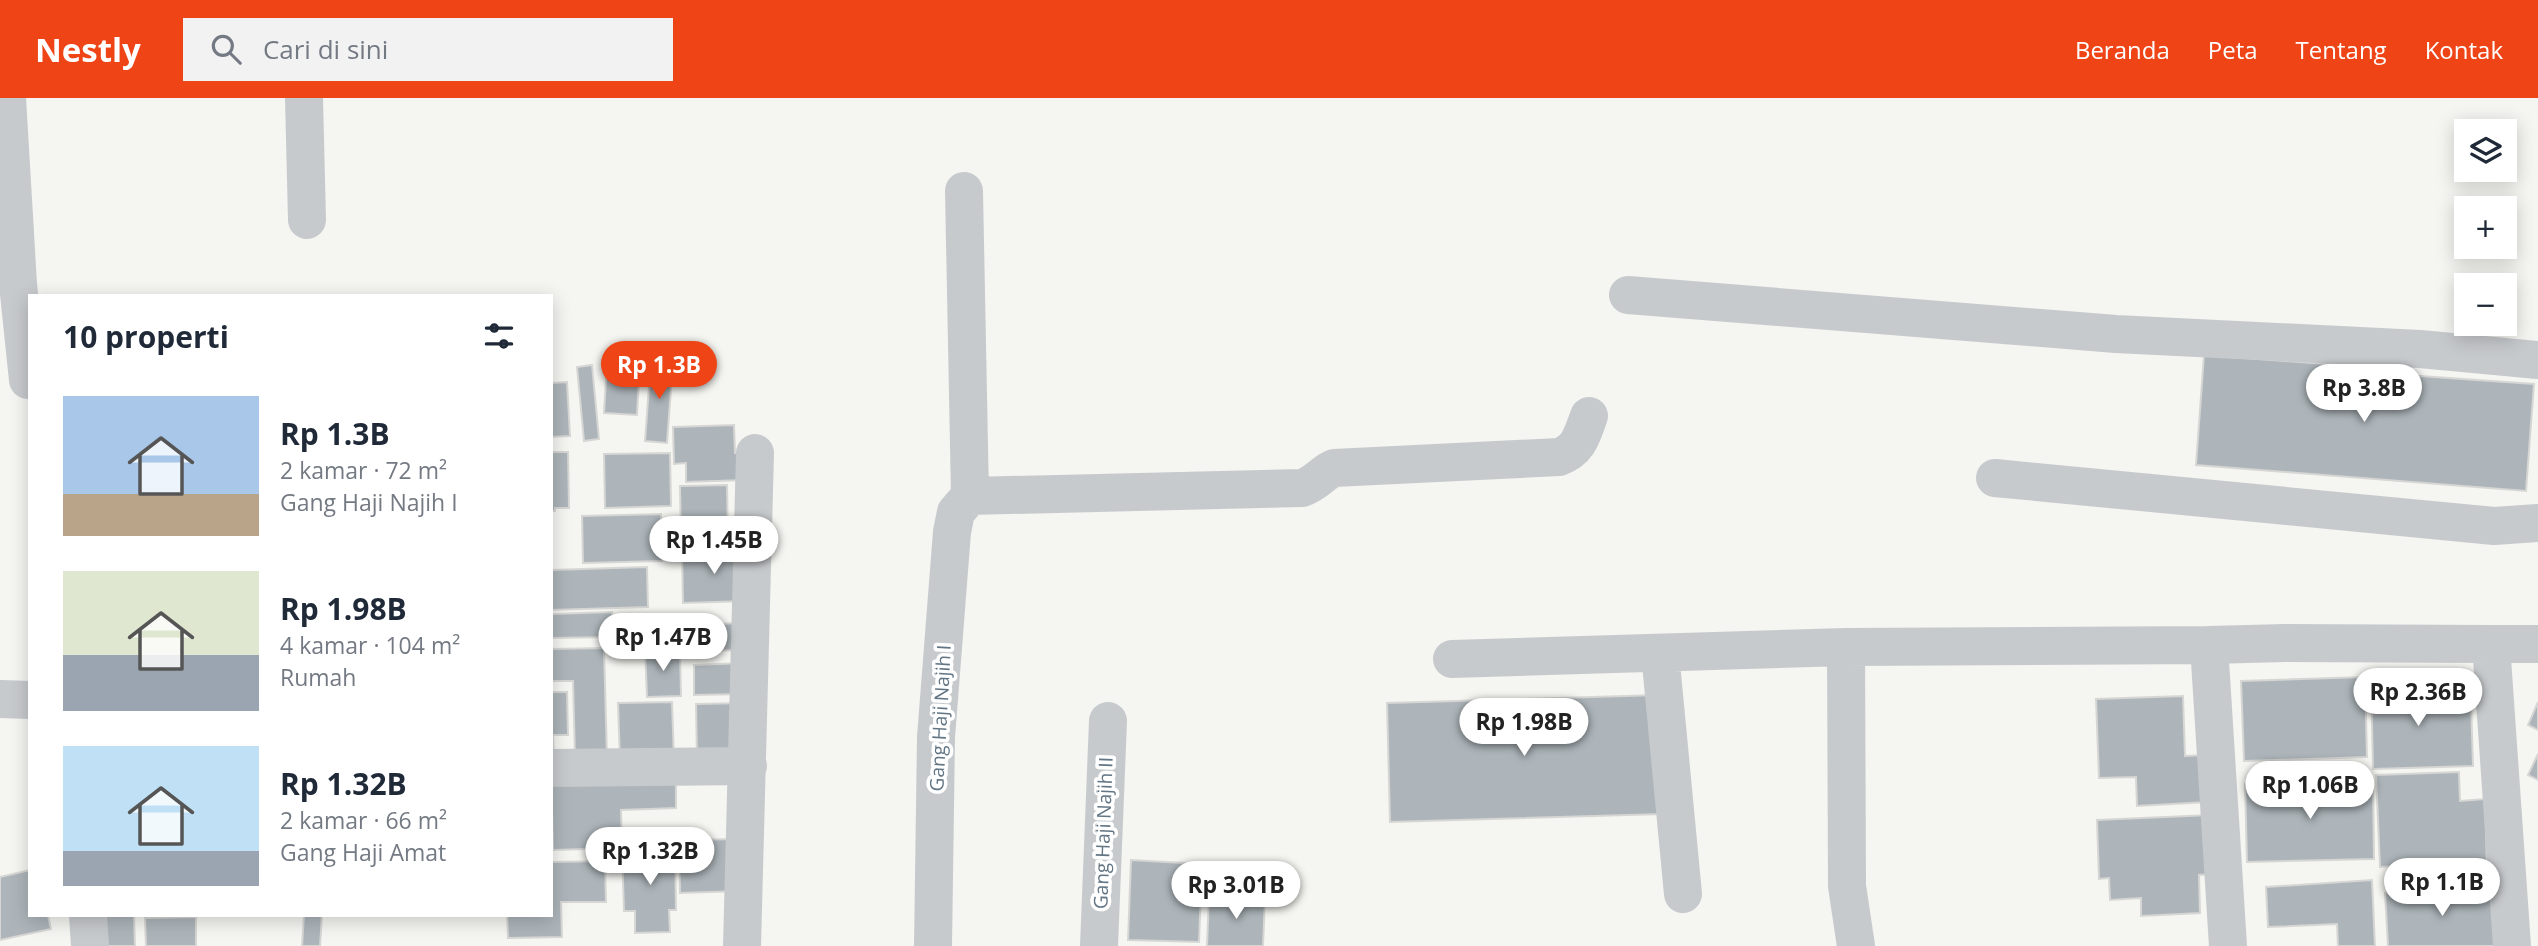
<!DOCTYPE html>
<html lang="id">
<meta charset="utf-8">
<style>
:root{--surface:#fff;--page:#f2f2f3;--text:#1f2937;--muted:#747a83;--accent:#ef4416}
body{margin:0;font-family:"Open Sans",sans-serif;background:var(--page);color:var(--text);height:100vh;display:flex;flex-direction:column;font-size:26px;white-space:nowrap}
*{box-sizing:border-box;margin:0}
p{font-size:23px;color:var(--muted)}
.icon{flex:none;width:38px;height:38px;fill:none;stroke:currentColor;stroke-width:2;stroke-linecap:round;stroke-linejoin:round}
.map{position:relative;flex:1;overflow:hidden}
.details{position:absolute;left:28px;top:196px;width:525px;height:623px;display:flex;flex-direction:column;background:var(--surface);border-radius:0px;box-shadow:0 4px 18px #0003}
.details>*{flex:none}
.fabs{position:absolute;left:2454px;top:21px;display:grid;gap:14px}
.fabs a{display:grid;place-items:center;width:63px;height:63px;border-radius:0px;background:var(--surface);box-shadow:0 4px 18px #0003;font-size:35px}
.price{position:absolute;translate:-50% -60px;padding:0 16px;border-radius:24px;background:#fff;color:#222;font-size:23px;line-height:46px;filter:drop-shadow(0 2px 4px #0008)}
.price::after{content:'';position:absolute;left:50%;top:42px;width:21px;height:16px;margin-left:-10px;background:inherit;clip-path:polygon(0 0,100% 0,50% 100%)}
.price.selected{background:var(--accent);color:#fff}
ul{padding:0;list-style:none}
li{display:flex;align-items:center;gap:21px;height:175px;padding:0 35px}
li span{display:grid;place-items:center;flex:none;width:196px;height:140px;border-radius:0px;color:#555}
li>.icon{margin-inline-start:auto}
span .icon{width:84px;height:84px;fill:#fffc;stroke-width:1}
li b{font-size:30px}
h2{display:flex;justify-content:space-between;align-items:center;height:84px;padding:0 35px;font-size:30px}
header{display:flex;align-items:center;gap:42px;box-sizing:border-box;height:98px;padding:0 35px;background:var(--accent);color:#fff}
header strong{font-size:33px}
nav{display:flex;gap:38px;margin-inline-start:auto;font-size:24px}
.search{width:490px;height:63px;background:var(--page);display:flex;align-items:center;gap:18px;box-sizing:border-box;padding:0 24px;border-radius:0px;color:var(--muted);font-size:26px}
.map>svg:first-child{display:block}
.building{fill:#adb5ba;stroke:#d6d6d4;stroke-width:2}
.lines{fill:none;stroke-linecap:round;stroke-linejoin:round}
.minor{stroke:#c7cacd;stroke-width:38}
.labels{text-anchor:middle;stroke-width:7;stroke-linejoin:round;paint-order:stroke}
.street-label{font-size:19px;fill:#627584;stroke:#fff}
</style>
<header>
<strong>Nestly</strong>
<div class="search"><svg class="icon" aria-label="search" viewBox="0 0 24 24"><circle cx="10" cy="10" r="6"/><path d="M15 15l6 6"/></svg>Cari di sini</div>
<nav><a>Beranda</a><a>Peta</a><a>Tentang</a><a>Kontak</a></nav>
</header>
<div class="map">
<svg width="2538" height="848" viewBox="0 0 2538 848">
<rect width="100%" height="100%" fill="#f5f5f1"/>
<path class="building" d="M2204,257L2392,271V276L2534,286L2526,393L2196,367Z
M651,261L673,263L667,345L645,343Z
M607,263L640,266L637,317L604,315Z
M592,267L599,341L584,343L577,269Z
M567,284L570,338L551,339V285Z
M734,327L735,355H745V382L686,384V365L674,366L673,329Z
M551,354H568L569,410H555V413H551Z
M670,355L671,408L605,410L604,356Z
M727,387L728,440L681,441L680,388Z
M661,416L662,463L583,465L582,418Z
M745,451L747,503L683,505L682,452Z
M647,469L648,509L551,512V472Z
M612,514L613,539L551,540V516Z
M741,525V552L692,553V527Z
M604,550L607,659H575L573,583H551V551Z
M645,552H680L681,598L647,599Z
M743,565L744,596L694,597V567Z
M2365,579L2367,659L2244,663L2241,583Z
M2427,582L2428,604L2471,603L2473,668L2373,671L2371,583Z
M551,594H567L568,637H553L554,662H551Z
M1659,597L1662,716L1390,724L1387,605Z
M2183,598L2185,658L2206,657L2208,704L2137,708L2136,679L2099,680L2096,601Z
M672,604L674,662L620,663L618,605Z
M2538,604V632L2528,627Z
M745,605L746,659L697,661L696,606Z
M2538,656V682L2528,677Z
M676,672V710L621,712L622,750L553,752L551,675Z
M2459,674L2460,703L2485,701L2487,765L2380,769L2376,677Z
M2373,683L2374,761L2247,764L2245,686Z
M2210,717L2213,776L2199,777L2200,815L2141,818V800L2110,802L2109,780L2099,781L2097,722Z
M739,741L741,793L680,795L679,742Z
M675,750L676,812H669L670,834L635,835V813H624L622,751Z
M1131,762L1202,766L1199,844L1128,842Z
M605,763L606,804H561L562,839L508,840L507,817H551V764Z
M30,772V817H48L51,831L0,842V779Z
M2372,782L2375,848H2338L2337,826L2268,829L2266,789Z
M2493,788L2497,848H2388L2385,795Z
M1209,798L1265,800L1263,848H1207Z
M101,817H134L135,848H101Z
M304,817H322L320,848H302Z
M196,819V848H146L145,820Z"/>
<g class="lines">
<path class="minor" d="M7,0L18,186L28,282
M304,0L307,122
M964,93L970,398
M1628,197L2116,236L2420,251L2538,262
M1995,380L2494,428L2538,425
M970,398L1302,390C1317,385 1322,375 1334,370L1559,359C1579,352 1582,337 1589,318
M2491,546H2538
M2209,547L2228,848
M1846,549L1847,788L1856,848
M1660,555L1683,796
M1452,561L1846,549L2209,547L2285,545L2491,546L2512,848
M0,601L30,602
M551,670L748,668
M88,817L90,848
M742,848L755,355
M933,848L936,639L952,434L956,414L970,398
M1099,848L1108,623"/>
</g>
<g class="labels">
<g class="street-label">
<text transform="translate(940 620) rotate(-87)" y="7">Gang Haji Najih I</text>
<text transform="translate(1103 735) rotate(-88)" y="7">Gang Haji Najih II</text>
</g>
</g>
</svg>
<div class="fabs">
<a><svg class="icon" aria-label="layers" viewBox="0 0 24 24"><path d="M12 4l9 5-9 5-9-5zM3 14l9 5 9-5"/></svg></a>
<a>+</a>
<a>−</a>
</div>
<b class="price selected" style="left:659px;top:303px">Rp 1.3B</b>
<b class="price" style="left:2364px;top:326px">Rp 3.8B</b>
<b class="price" style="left:714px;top:478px">Rp 1.45B</b>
<b class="price" style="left:663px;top:575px">Rp 1.47B</b>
<b class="price" style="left:2418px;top:630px">Rp 2.36B</b>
<b class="price" style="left:1524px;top:660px">Rp 1.98B</b>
<b class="price" style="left:2310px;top:723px">Rp 1.06B</b>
<b class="price" style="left:650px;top:789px">Rp 1.32B</b>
<b class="price" style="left:2442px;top:820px">Rp 1.1B</b>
<b class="price" style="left:1236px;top:823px">Rp 3.01B</b>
<section class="details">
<h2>10 properti<svg class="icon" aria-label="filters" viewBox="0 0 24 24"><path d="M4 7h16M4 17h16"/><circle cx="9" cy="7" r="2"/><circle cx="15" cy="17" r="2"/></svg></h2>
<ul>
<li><span style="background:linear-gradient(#a9c7e8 70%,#b9a48a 0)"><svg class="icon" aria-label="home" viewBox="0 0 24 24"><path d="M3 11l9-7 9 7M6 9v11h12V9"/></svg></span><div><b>Rp 1.3B</b><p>2 kamar · 72 m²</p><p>Gang Haji Najih I</p></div></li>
<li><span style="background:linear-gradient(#dfe7d0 60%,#9aa5b1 0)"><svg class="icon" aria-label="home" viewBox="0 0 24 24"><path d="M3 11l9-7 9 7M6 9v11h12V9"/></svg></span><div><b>Rp 1.98B</b><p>4 kamar · 104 m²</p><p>Rumah</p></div></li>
<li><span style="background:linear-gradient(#bfe0f5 75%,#9aa5b1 0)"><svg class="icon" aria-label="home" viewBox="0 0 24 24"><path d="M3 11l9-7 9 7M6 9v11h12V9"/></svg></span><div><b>Rp 1.32B</b><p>2 kamar · 66 m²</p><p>Gang Haji Amat</p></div></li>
</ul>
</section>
</div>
